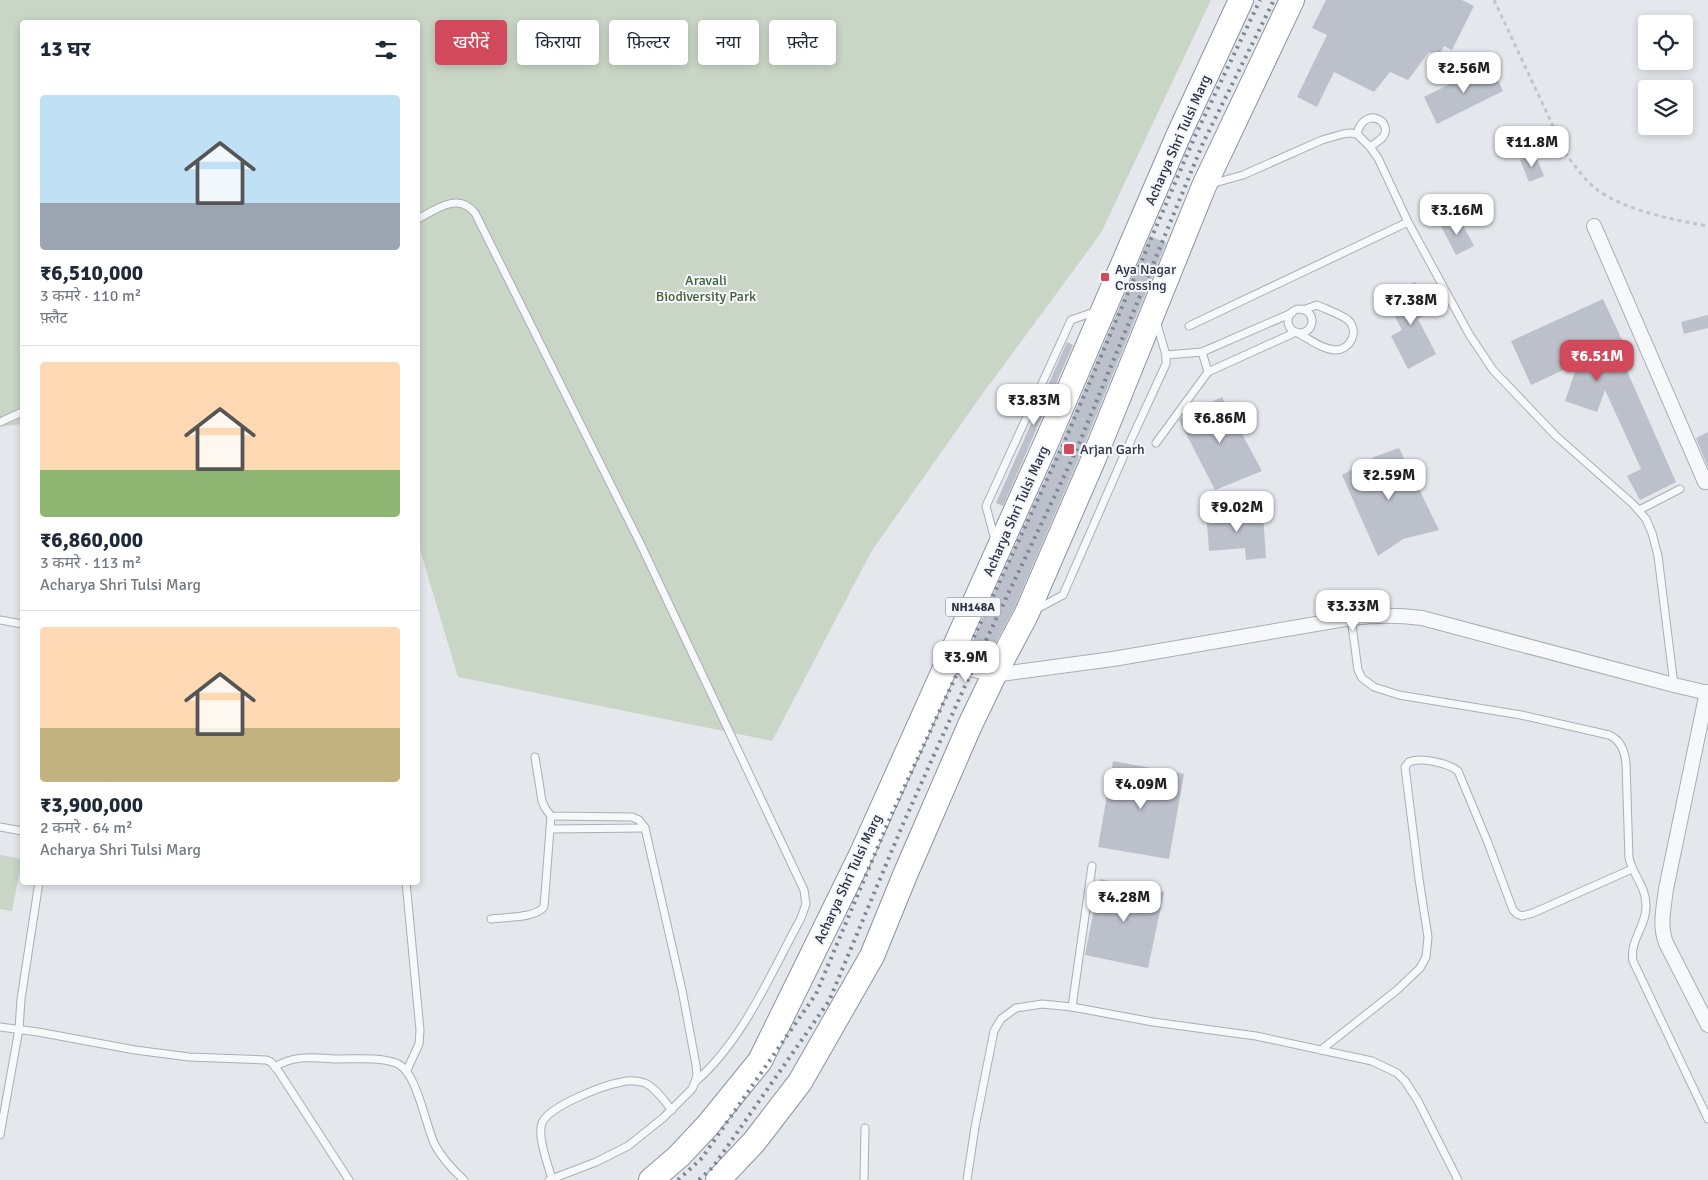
<!DOCTYPE html>
<html lang="hi">
<meta charset="utf-8">
<style>
:root{--surface:#fff;--page:#f2f2f3;--text:#1f2937;--muted:#747a83;--line:#e0e1e3;--accent:#d1495b}
body{margin:0;font-family:Signika,"Noto Sans Devanagari",sans-serif;background:var(--page);color:var(--text);height:100vh;display:flex;flex-direction:column;font-size:19px;white-space:nowrap}
*{box-sizing:border-box;margin:0}
p{font-size:16px;color:var(--muted)}
.icon{flex:none;width:28px;height:28px;fill:none;stroke:currentColor;stroke-width:2;stroke-linecap:round;stroke-linejoin:round}
.map{position:relative;flex:1;overflow:hidden}
.sheet{position:absolute;left:20px;top:20px;width:400px;height:865px;display:flex;flex-direction:column;background:var(--surface);border-radius:5px;box-shadow:0 2px 8px #0003}
.sheet>*{flex:none}
.guide{position:absolute;left:435px;top:20px;width:475px;height:45px;display:flex;gap:10px}
.fabs{position:absolute;left:1638px;top:15px;display:grid;gap:10px}
.fabs a{display:grid;place-items:center;width:55px;height:55px;border-radius:5px;background:var(--surface);box-shadow:0 2px 8px #0003;font-size:25px}
.price{position:absolute;translate:-50% -42px;padding:0 11px;border-radius:10px;background:#fff;color:#222;font-size:16px;line-height:32px;filter:drop-shadow(0 1px 2px #0008)}
.price::after{content:'';position:absolute;left:50%;top:30px;width:15px;height:11px;margin-left:-8px;background:inherit;clip-path:polygon(0 0,100% 0,50% 100%)}
.price.active{background:var(--accent);color:#fff}
ul{padding:0;list-style:none}
li{display:grid;align-content:center;gap:10px;height:265px;padding:0 20px}
li+li{border-top:1px solid var(--line)}
li span{display:grid;place-items:center;height:155px;border-radius:5px;color:#555}
li>.icon{margin-inline-start:auto}
span .icon{width:90px;height:90px;fill:#fffc;stroke-width:1}
li b{font-size:21px}
h2{display:flex;justify-content:space-between;align-items:center;height:60px;padding:0 20px;font-size:21px}
.chip{padding:0 18px;border-radius:5px;background:var(--surface);box-shadow:0 2px 8px #0003;font-size:18px;line-height:45px}
.chip.active{background:var(--accent);color:#fff}
.map>svg:first-child{display:block}
.green{fill:#c9d6c5}
.building{fill:#bbc0ca}
.lines{fill:none;stroke-linecap:round;stroke-linejoin:round}
.lane-casing{stroke:#a9aeb7;stroke-width:9}
.street-casing{stroke:#a9aeb7;stroke-width:16}
.highway-casing{stroke:#8b94a3;stroke-width:26}
.path{stroke:#c2c5cb;stroke-width:3;stroke-dasharray:4 4;stroke-linecap:butt}
.lane{stroke:#f7f8fa;stroke-width:7}
.street{stroke:#f7f8fa;stroke-width:14}
.highway{stroke:#fff;stroke-width:24}
.rail{stroke:#7d8696;stroke-width:4;stroke-dasharray:2.5 5;stroke-linecap:butt}
.poi-dot{fill:#d1495b;stroke:#f4f6f9;stroke-width:2}
.labels{text-anchor:middle;dominant-baseline:central;stroke-width:4;stroke-linejoin:round;paint-order:stroke}
.shield{fill:#f4f6f9;stroke:#676e7b;stroke-width:1}
.shield-label{font-size:12px;font-weight:bold;fill:#2b3445}
.street-label{font-size:14px;fill:#2b3445;stroke:#f4f6f9}
.poi-label{font-size:14px;fill:#2b3445;stroke:#f4f6f9;text-anchor:start}
.park-label{font-size:14px;fill:#3f6138;stroke:#f4f6f9}
</style>
<div class="map">
<svg width="1708" height="1180" viewBox="0 0 1708 1180">
<rect width="100%" height="100%" fill="#e4e7ec"/>
<g class="green">
<polygon points="0,0 1211,0 1101,233 978,400 871,552 772,741 458,677 418,543 418,22 22,22 22,424 0,427"/>
<polygon points="0,855 22,859 12,911 0,909"/>
</g>
<g class="building">
<polygon points="1326,0 1462,0 1474,6 1452,50 1444,46 1440,54 1429,52 1408,80 1390,72 1374,92 1334,72 1317,107 1297,97 1327,35 1312,28"/>
<polygon points="1490,64 1503,91 1437,124 1424,97"/>
<polygon points="1535,154 1544,176 1529,182 1520,160"/>
<polygon points="1458,216 1474,246 1456,255 1441,226"/>
<polygon points="1150,236 1166,243 1081,453 1014,609 992,650 972,642 1060,446"/>
<polygon points="1415,282 1431,312 1418,319 1436,354 1408,369 1391,336 1402,330 1389,304 1395,301 1391,294"/>
<polygon points="1603,299 1623,342 1616,346 1676,482 1640,500 1627,476 1641,469 1605,390 1597,412 1565,401 1578,363 1531,385 1511,341"/>
<polygon points="1708,315 1708,328 1684,334 1681,322"/>
<polygon points="1067,342 1073,345 1003,506 996,503"/>
<polygon points="1222,397 1262,471 1215,490 1179,420 1183,416"/>
<polygon points="1708,432 1708,467 1696,438"/>
<polygon points="1399,448 1439,530 1403,539 1378,556 1342,475 1374,457"/>
<polygon points="1230,509 1234,517 1263,514 1266,558 1246,560 1245,548 1209,551 1206,511"/>
<polygon points="1113,761 1184,774 1169,859 1098,847"/>
<polygon points="1100,879 1164,892 1148,968 1085,955"/>
</g>
<g class="lines">
<g class="lane-casing">
<g id="lane">
<path d="M 1357,134 C 1364,105 1394,121 1383,137 C 1379,141 1374,144 1370,147"/>
<polyline points="1211,184 1243,175 1322,140 1343,134 1350,133 1357,134 1370,147 1378,158 1408,222 1469,334 1493,370 1556,436 1633,504 1646,519 1652,533 1658,556 1674,685"/>
<path d="M 418,219 C 436,209 459,192 475,213 L 641,545 L 804,890 L 806,904 L 801,918 C 771,973 743,1041 695,1082"/>
<circle cx="1300" cy="321" r="12"/>
<polyline points="1189,326 1408,222"/>
<polyline points="1166,355 1202,352 1292,313"/>
<path d="M 1208,372 L 1296,332 C 1308,338 1321,349 1335,350 C 1350,350 1360,332 1348,320 C 1341,314 1325,309 1317,305 L 1303,310"/>
<polyline points="0,422 22,412"/>
<polyline points="1156,443 1208,372 1202,352"/>
<polyline points="1639,510 1680,489"/>
<polyline points="995,540 986,506 1071,320 1097,311"/>
<polyline points="1035,610 1063,595 1125,453 1166,364 1166,355 1156,321"/>
<path d="M 1351,618 L 1358,670 L 1362,678 L 1374,687 L 1399,695 L 1521,715 L 1609,735 C 1621,740 1625,752 1626,764 L 1629,858 C 1633,875 1646,887 1646,905 C 1647,925 1629,941 1633,961 L 1708,1119"/>
<polyline points="0,620 22,624"/>
<polyline points="535,757 542,801 545,808 551,816 632,817 639,820 645,828 682,990 696,1065 697,1074 695,1082 692,1089 663,1118 628,1146 596,1162 549,1180"/>
<polyline points="0,827 22,831"/>
<polyline points="550,829 645,828"/>
<polyline points="406,882 420,1030 419,1044 407,1070"/>
<path d="M 491,919 C 506,917 535,918 544,907 L 551,816"/>
<polyline points="1072,1007 1092,866"/>
<polyline points="0,1027 38,1032 135,1050 189,1057 266,1060 271,1062 279,1072 349,1180"/>
<path d="M 1321,1050 L 1397,990 L 1420,968 L 1426,957 L 1428,937 L 1419,879 L 1405,767 L 1409,762 C 1421,757 1448,763 1458,771 L 1488,843 L 1513,910 L 1517,914 L 1522,916 L 1533,913 L 1632,869"/>
<path d="M 275,1067 C 295,1054 316,1058 339,1059 C 357,1059 379,1057 396,1063 C 417,1070 425,1125 435,1145 C 442,1158 453,1170 464,1180"/>
<polyline points="0,1135 19,1029 21,999 39,882"/>
<path d="M 552,1179 C 548,1165 537,1136 542,1123 C 549,1106 604,1085 622,1082 C 629,1080 638,1081 645,1083 C 656,1088 664,1101 672,1110"/>
<polyline points="864,1180 865,1128"/>
<polyline points="967,1180 975,1127 994,1031 1001,1019 1016,1008 1042,1004 1072,1007 1153,1022 1256,1036 1372,1061 1397,1073 1405,1081 1418,1101 1458,1180"/>
</g>
</g>
<g class="street-casing">
<g id="street">
<polyline points="1594,226 1705,482"/>
<path d="M 946,663 L 994,675 L 1113,659 L 1351,618 C 1375,615 1398,615 1422,618 L 1674,685 L 1708,693"/>
<path d="M 1707,692 L 1666,889 C 1664,907 1659,925 1666,943 L 1708,1025"/>
</g>
</g>
<g class="highway-casing">
<g id="highway">
<polyline points="651,1180 679,1156 708,1125 760,1061 862,853 1047,441 1179,134 1241,0"/>
<polyline points="718,1180 754,1142 800,1082 872,956 905,875 970,725 994,675 1026,615 1094,458 1204,186 1292,0"/>
</g>
</g>
<path class="path" d="M 1494,0 L 1567,156 C 1576,167 1584,179 1595,188 C 1622,210 1674,220 1708,226"/>
<use href="#lane" class="lane"/>
<use href="#street" class="street"/>
<use href="#highway" class="highway"/>
<g class="rail">
<polyline points="678,1180 702,1158 816,994 890,818 1063,445 1195,136 1260,0"/>
<polyline points="699,1180 713,1167 829,1001 903,824 978,657 1076,451 1203,143 1274,0"/>
</g>
</g>
<g class="poi-dot">
<rect x="1100" y="272" width="10" height="10" rx="2.5"/>
<rect x="1063" y="443" width="12" height="12" rx="2.5"/>
</g>
<g class="labels">
<rect class="shield" x="945.5" y="597.5" width="55" height="19" rx="4"/>
<g class="shield-label">
<text x="973" y="607">NH148A</text>
</g>
<g class="street-label">
<text transform="translate(1178 140) rotate(-66)">Acharya Shri Tulsi Marg</text>
<text transform="translate(1016 511) rotate(-66)">Acharya Shri Tulsi Marg</text>
<text transform="translate(848 879) rotate(-65)">Acharya Shri Tulsi Marg</text>
</g>
<g class="poi-label">
<text x="1115" y="269">Aya Nagar<tspan x="1115" dy="16">Crossing</tspan></text>
<text x="1080" y="449">Arjan Garh</text>
</g>
<g class="park-label">
<text x="706" y="280">Aravali<tspan x="706" dy="16">Biodiversity Park</tspan></text>
</g>
</g>
</svg>
<div class="fabs">
<a><svg class="icon" aria-label="locate" viewBox="0 0 24 24"><circle cx="12" cy="12" r="6"/><path d="M12 2v4M12 18v4M2 12h4M18 12h4"/></svg></a>
<a><svg class="icon" aria-label="layers" viewBox="0 0 24 24"><path d="M12 4l9 5-9 5-9-5zM3 14l9 5 9-5"/></svg></a>
</div>
<b class="price" style="left:1464px;top:94px">₹2.56M</b>
<b class="price" style="left:1532px;top:168px">₹11.8M</b>
<b class="price" style="left:1457px;top:236px">₹3.16M</b>
<b class="price" style="left:1411px;top:326px">₹7.38M</b>
<b class="price active" style="left:1597px;top:382px">₹6.51M</b>
<b class="price" style="left:1034px;top:426px">₹3.83M</b>
<b class="price" style="left:1220px;top:444px">₹6.86M</b>
<b class="price" style="left:1389px;top:501px">₹2.59M</b>
<b class="price" style="left:1237px;top:533px">₹9.02M</b>
<b class="price" style="left:1353px;top:632px">₹3.33M</b>
<b class="price" style="left:966px;top:683px">₹3.9M</b>
<b class="price" style="left:1141px;top:810px">₹4.09M</b>
<b class="price" style="left:1124px;top:923px">₹4.28M</b>
<div class="guide">
<a class="chip active">खरीदें</a>
<a class="chip">किराया</a>
<a class="chip">फ़िल्टर</a>
<a class="chip">नया</a>
<a class="chip">फ़्लैट</a>
</div>
<section class="sheet">
<h2>13 घर<svg class="icon" aria-label="filters" viewBox="0 0 24 24"><path d="M4 7h16M4 17h16"/><circle cx="9" cy="7" r="2"/><circle cx="15" cy="17" r="2"/></svg></h2>
<ul>
<li><span style="background:linear-gradient(#bfe0f5 70%,#9aa5b1 0)"><svg class="icon" aria-label="home" viewBox="0 0 24 24"><path d="M3 11l9-7 9 7M6 9v11h12V9"/></svg></span><div><b>₹6,510,000</b><p>3 कमरे · 110 m²</p><p>फ़्लैट</p></div></li>
<li><span style="background:linear-gradient(#ffd9b3 70%,#8fb573 0)"><svg class="icon" aria-label="home" viewBox="0 0 24 24"><path d="M3 11l9-7 9 7M6 9v11h12V9"/></svg></span><div><b>₹6,860,000</b><p>3 कमरे · 113 m²</p><p>Acharya Shri Tulsi Marg</p></div></li>
<li><span style="background:linear-gradient(#ffd9b3 65%,#c2b280 0)"><svg class="icon" aria-label="home" viewBox="0 0 24 24"><path d="M3 11l9-7 9 7M6 9v11h12V9"/></svg></span><div><b>₹3,900,000</b><p>2 कमरे · 64 m²</p><p>Acharya Shri Tulsi Marg</p></div></li>
</ul>
</section>
</div>
